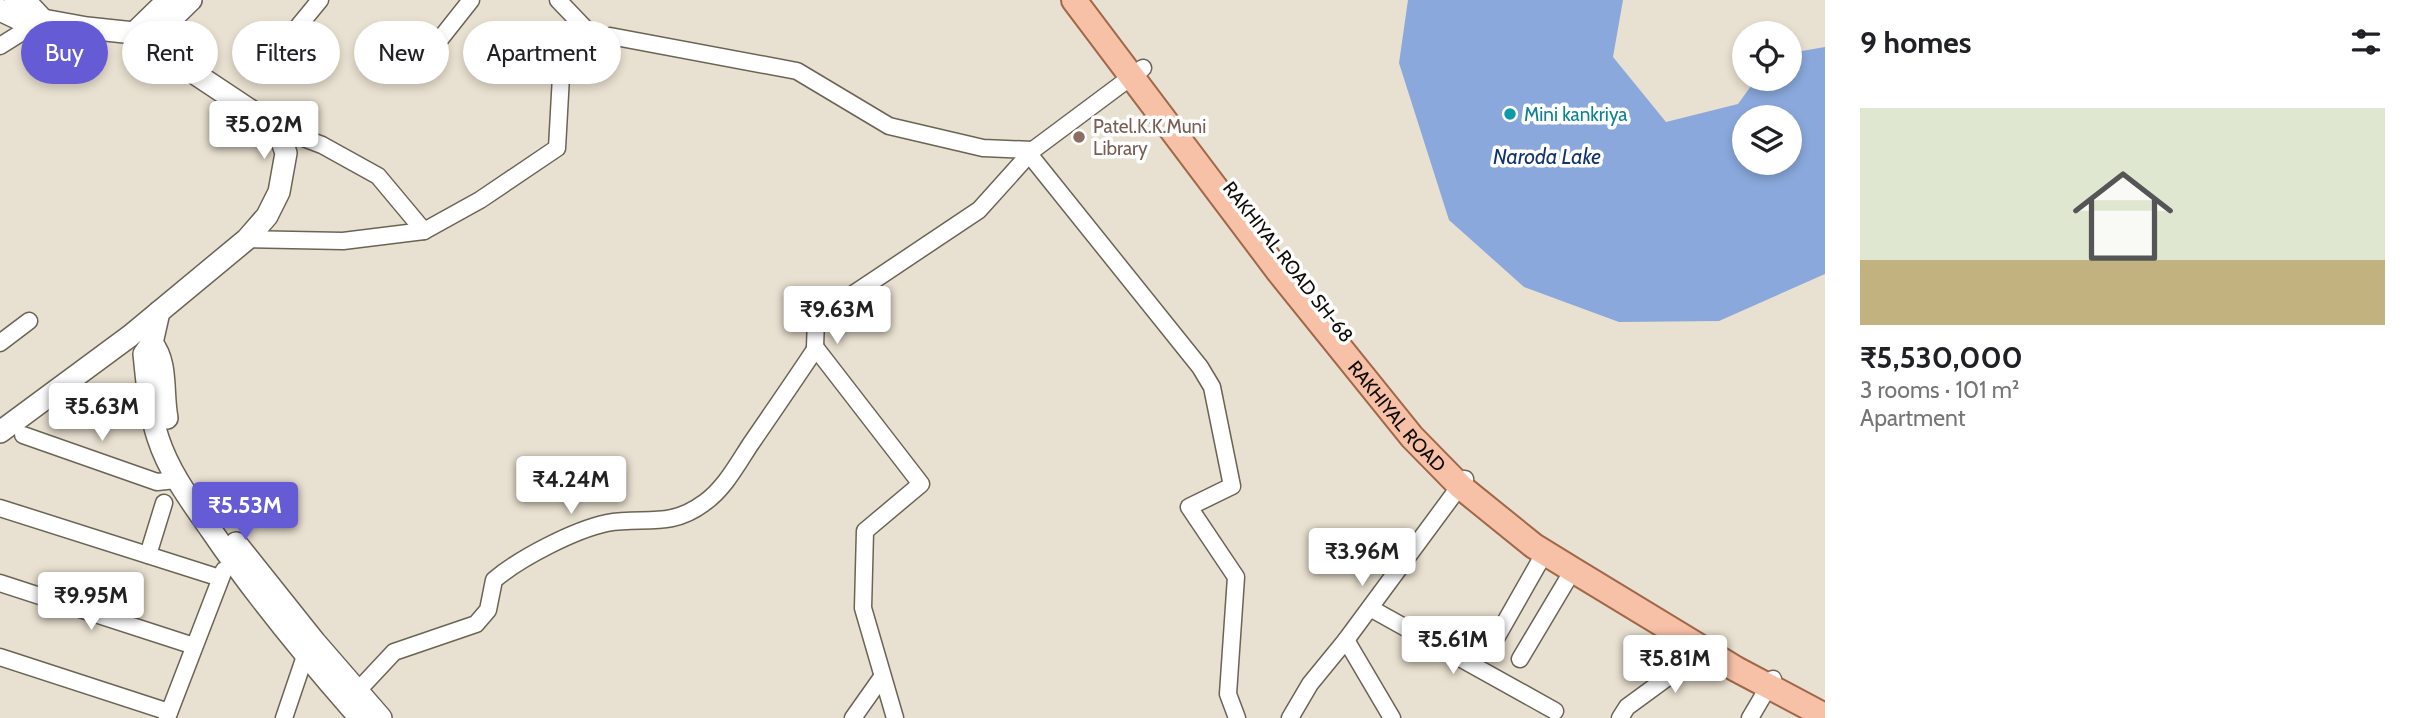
<!DOCTYPE html>
<meta charset="utf-8">
<style>
:root{--surface:#fff;--page:#f6f6f6;--text:#202124;--muted:#757577;--accent:#655bd4}
body{margin:0;font-family:Cabin,sans-serif;background:var(--page);color:var(--text);height:100vh;display:flex;flex-direction:column;font-size:26px;white-space:nowrap}
*{box-sizing:border-box;margin:0}
p{font-size:23px;color:var(--muted)}
.icon{flex:none;width:38px;height:38px;fill:none;stroke:currentColor;stroke-width:2;stroke-linecap:round;stroke-linejoin:round}
.map{position:relative;flex:1;overflow:hidden}
.details{display:flex;flex-direction:column;background:var(--surface);width:595px}
.details>*{flex:none}
.banner{position:absolute;left:21px;top:21px;width:665px;height:63px;display:flex;gap:14px}
.tools{position:absolute;left:1732px;top:21px;display:grid;gap:14px}
.tools a{display:grid;place-items:center;width:70px;height:70px;border-radius:50%;background:var(--surface);box-shadow:0 4px 10px #0003;font-size:35px}
.price{position:absolute;translate:-50% -60px;padding:0 16px;border-radius:7px;background:#fff;color:#222;font-size:23px;line-height:46px;filter:drop-shadow(0 2px 4px #0008)}
.price::after{content:'';position:absolute;left:50%;top:42px;width:21px;height:16px;margin-left:-10px;background:inherit;clip-path:polygon(0 0,100% 0,50% 100%)}
.price.active{background:var(--accent);color:#fff}
ul{padding:0;list-style:none}
li{display:grid;align-content:center;gap:14px;height:371px;padding:0 35px}
li span{display:grid;place-items:center;height:217px;border-radius:0px;color:#555}
li>.icon{margin-inline-start:auto}
span .icon{width:126px;height:126px;fill:#fffc;stroke-width:1}
li b{font-size:30px}
h2{display:flex;justify-content:space-between;align-items:center;height:84px;padding:0 35px;font-size:30px}
.pill{padding:0 24px;border-radius:32px;background:var(--surface);box-shadow:0 4px 10px #0003;font-size:24px;line-height:63px}
.pill.active{background:var(--accent);color:#fff}
main{display:flex;flex:1;min-height:0}
.map>svg:first-child{display:block}
.water{fill:#8aa8db;fill-rule:evenodd}
.lines{fill:none;stroke-linecap:round;stroke-linejoin:round}
.street-casing{stroke:#6b6456;stroke-width:19}
.secondary-casing{stroke:#6b6456;stroke-width:24}
.primary-casing{stroke:#a16749;stroke-width:28}
.street{stroke:#fff;stroke-width:16}
.secondary{stroke:#fff;stroke-width:21}
.primary{stroke:#f7c1a7;stroke-width:24}
.culture-dot{fill:#0f9aa8;stroke:#fff;stroke-width:2.5}
.education-dot{fill:#8d6e63;stroke:#fff;stroke-width:2.5}
.labels{text-anchor:middle;dominant-baseline:central;stroke-width:7;stroke-linejoin:round;paint-order:stroke}
.culture-label{font-size:19px;fill:#0d838f;stroke:#fff;text-anchor:start}
.education-label{font-size:19px;fill:#785e54;stroke:#fff;text-anchor:start}
.street-label{font-size:19px;fill:#0d0b06;stroke:#fff}
.water-label{font-size:21px;font-style:italic;fill:#103470;stroke:#fff}
</style>
<main>
<div class="map">
<svg width="1825" height="718" viewBox="0 0 1825 718">
<rect width="100%" height="100%" fill="#e8e0d0"/>
<path class="water" d="M 1408,0 L 1623,0 L 1613,57 L 1666,122 L 1738,104 L 1756,79 L 1790,79 L 1790,53 L 1825,47 L 1825,274 L 1719,321 L 1619,322 L 1524,287 L 1449,220 L 1399,63 ZM 1745,117 L 1790,117 L 1790,163 L 1745,163 Z"/>
<g class="lines">
<g class="street-casing">
<g id="street">
<polyline points="558,0 600,44"/>
<polyline points="292,34 320,0"/>
<polyline points="0,46 40,21"/>
<polyline points="418,67 471,0"/>
<polyline points="277,128 322,145 378,176 424,231"/>
<polyline points="1029,154 1200,367 1212,387 1232,486 1189,507 1236,577 1228,694 1237,718"/>
<polyline points="247,239 343,241 424,231 480,200 557,148 561,76 610,36 797,71 889,126 983,148 1033,150"/>
<polyline points="0,343 29,321"/>
<polyline points="23,435 157,482 176,480"/>
<polyline points="0,508 220,578"/>
<polyline points="148,555 164,503"/>
<polyline points="0,583 194,646"/>
<polyline points="1370,608 1555,711"/>
<polyline points="1346,640 1392,718"/>
<polyline points="1495,640 1545,552"/>
<polyline points="0,657 169,712"/>
<polyline points="1520,659 1573,570"/>
<path d="M 350,699 L 394,652 L 476,624 L 488,610 L 494,580 C 520,558 574,530 607,523 C 643,516 669,529 704,503 C 724,489 737,465 750,445 C 772,413 794,381 816,348"/>
<polyline points="167,718 224,570"/>
<polyline points="284,718 305,656"/>
<polyline points="853,718 882,677"/>
<polyline points="895,718 863,608 865,531 921,484 815,347 816,319 979,210 1033,150 1143,68"/>
<polyline points="1290,718 1310,684 1346,640 1465,479"/>
<polyline points="1620,718 1627,707 1705,650"/>
<polyline points="1750,718 1773,679"/>
</g>
</g>
<g class="secondary-casing">
<g id="secondary">
<polyline points="15,0 29,5 43,20"/>
<polyline points="0,10 23,21 43,20 87,28 134,33 277,128 286,153 279,192 267,216 247,239 130,336 0,432"/>
<polyline points="134,33 168,0"/>
<polyline points="148,42 191,0"/>
<path d="M 159,312 L 152,343 L 144,354 C 147,382 149,411 158,438 C 169,472 190,500 211,530 C 256,596 307,658 360,718"/>
<path d="M 152,343 C 168,363 162,393 167,418"/>
<polyline points="236,543 315,642 381,718"/>
</g>
</g>
<g class="primary-casing">
<g id="primary">
<path id="s1" d="M 1074,0 L 1279,272 L 1412,437 L 1461,487 L 1534,546 L 1573,570 L 1736,669 L 1825,716"/>
</g>
</g>
<use href="#street" class="street"/>
<use href="#secondary" class="secondary"/>
<use href="#primary" class="primary"/>
</g>
<circle class="culture-dot" cx="1510" cy="114" r="7"/>
<circle class="education-dot" cx="1079" cy="137" r="7"/>
<g class="labels">
<g class="culture-label">
<text x="1524" y="114">Mini kankriya</text>
</g>
<g class="education-label">
<text x="1093" y="126">Patel.K.K.Muni<tspan x="1093" dy="22">Library</tspan></text>
</g>
<g class="street-label">
<text transform="translate(1288 262) rotate(52)">RAKHIYAL ROAD SH-68</text>
<text stroke="none"><textPath href="#s1" startOffset="527">RAKHIYAL ROAD</textPath></text>
</g>
<g class="water-label">
<text x="1547" y="156">Naroda Lake</text>
</g>
</g>
</svg>
<div class="tools">
<a><svg class="icon" aria-label="locate" viewBox="0 0 24 24"><circle cx="12" cy="12" r="6"/><path d="M12 2v4M12 18v4M2 12h4M18 12h4"/></svg></a>
<a><svg class="icon" aria-label="layers" viewBox="0 0 24 24"><path d="M12 4l9 5-9 5-9-5zM3 14l9 5 9-5"/></svg></a>
</div>
<b class="price" style="left:264px;top:161px">₹5.02M</b>
<b class="price" style="left:837px;top:346px">₹9.63M</b>
<b class="price" style="left:102px;top:443px">₹5.63M</b>
<b class="price" style="left:571px;top:516px">₹4.24M</b>
<b class="price active" style="left:245px;top:542px">₹5.53M</b>
<b class="price" style="left:1362px;top:588px">₹3.96M</b>
<b class="price" style="left:91px;top:632px">₹9.95M</b>
<b class="price" style="left:1453px;top:676px">₹5.61M</b>
<b class="price" style="left:1675px;top:695px">₹5.81M</b>
<div class="banner">
<a class="pill active">Buy</a>
<a class="pill">Rent</a>
<a class="pill">Filters</a>
<a class="pill">New</a>
<a class="pill">Apartment</a>
</div>
</div>
<section class="details">
<h2>9 homes<svg class="icon" aria-label="filters" viewBox="0 0 24 24"><path d="M4 7h16M4 17h16"/><circle cx="9" cy="7" r="2"/><circle cx="15" cy="17" r="2"/></svg></h2>
<ul>
<li><span style="background:linear-gradient(#dfe7d0 70%,#c2b280 0)"><svg class="icon" aria-label="home" viewBox="0 0 24 24"><path d="M3 11l9-7 9 7M6 9v11h12V9"/></svg></span><div><b>₹5,530,000</b><p>3 rooms · 101 m²</p><p>Apartment</p></div></li>
</ul>
</section>
</main>
